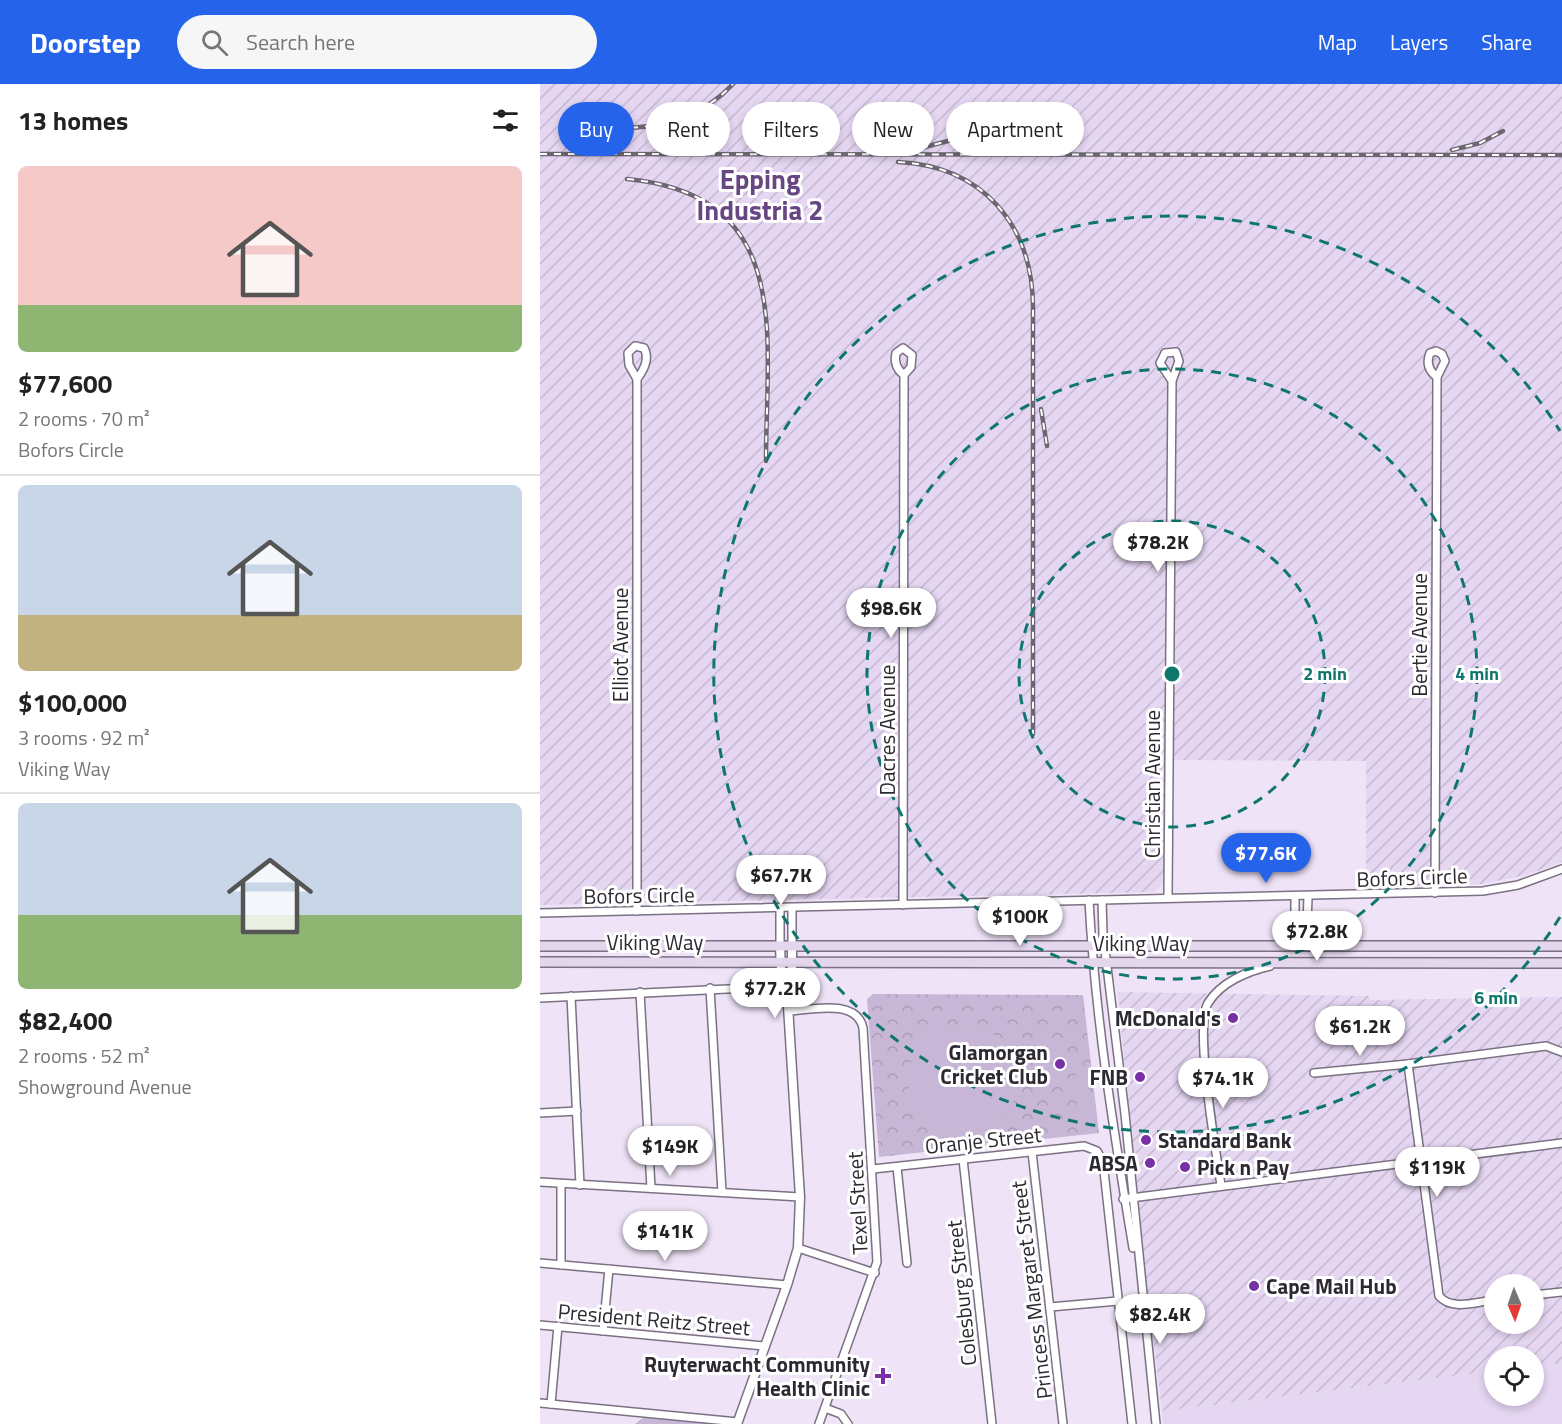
<!DOCTYPE html>
<meta charset="utf-8">
<style>
:root{--surface:#fff;--page:#f6f6f6;--text:#222;--muted:#767676;--line:#e0e0e0;--accent:#2563eb}
body{margin:0;font-family:"Titillium Web",sans-serif;background:var(--page);color:var(--text);height:100vh;display:flex;flex-direction:column;font-size:22px;white-space:nowrap}
*{box-sizing:border-box;margin:0}
p{font-size:20px;color:var(--muted)}
.icon{flex:none;width:33px;height:33px;fill:none;stroke:currentColor;stroke-width:2;stroke-linecap:round;stroke-linejoin:round}
.map{position:relative;flex:1;overflow:hidden}
.drawer{display:flex;flex-direction:column;background:var(--surface);width:540px}
.drawer>*{flex:none}
.banner{position:absolute;left:18px;top:18px;width:570px;height:54px;display:flex;gap:12px}
.needle{width:39px;rotate:178deg}
.fabs{position:absolute;left:944px;top:1190px;display:grid;gap:12px}
.fabs a{display:grid;place-items:center;width:60px;height:60px;border-radius:50%;background:var(--surface);box-shadow:0 3px 9px #0003;font-size:30px}
.price{position:absolute;translate:-50% -51px;padding:0 14px;border-radius:21px;background:#fff;color:#222;font-size:20px;line-height:39px;filter:drop-shadow(0 2px 3px #0008)}
.price::after{content:'';position:absolute;left:50%;top:36px;width:18px;height:14px;margin-left:-9px;background:inherit;clip-path:polygon(0 0,100% 0,50% 100%)}
.price.on{background:var(--accent);color:#fff}
ul{padding:0;list-style:none}
li{display:grid;align-content:center;gap:12px;height:318px;padding:0 18px}
li+li{border-top:2px solid var(--line)}
li span{display:grid;place-items:center;height:186px;border-radius:9px;color:#555}
li>.icon{margin-inline-start:auto}
span .icon{width:108px;height:108px;fill:#fffc;stroke-width:1}
li b{font-size:26px}
h2{display:flex;justify-content:space-between;align-items:center;height:72px;padding:0 18px;font-size:26px}
.chip{padding:0 21px;border-radius:27px;background:var(--surface);box-shadow:0 3px 9px #0003;font-size:21px;line-height:54px}
.chip.on{background:var(--accent);color:#fff}
header{display:flex;align-items:center;gap:36px;box-sizing:border-box;height:84px;padding:0 30px;background:var(--accent);color:#fff}
header strong{font-size:28px}
nav{display:flex;gap:33px;margin-inline-start:auto;font-size:21px}
.search{width:420px;height:54px;background:var(--page);display:flex;align-items:center;gap:15px;box-sizing:border-box;padding:0 21px;border-radius:33px;color:var(--muted);font-size:22px}
main{display:flex;flex:1;min-height:0}
.map>svg:first-child{display:block}
.built{fill:#e5d6f2}
.industrial{fill:url(#industrial-furrows);fill-rule:evenodd}
.park{fill:url(#park-crowns)}
.garden{fill:#c7b6d5}
.lines{fill:none;stroke-linecap:round;stroke-linejoin:round}
.minor-casing{stroke:#7b7183;stroke-width:10}
.tertiary-casing{stroke:#7b7183;stroke-width:11}
.secondary-casing{stroke:#7b7183;stroke-width:12}
.minor{stroke:#fff;stroke-width:7}
.tertiary{stroke:#fff;stroke-width:8}
.secondary{stroke:#e3d6ed;stroke-width:9}
.rail-casing{stroke:#6c6672;stroke-width:4.5}
.rail{stroke:#fff;stroke-width:2;stroke-dasharray:7;stroke-linecap:butt}
.ring{fill:none;stroke:#0f766e;stroke-width:3;stroke-dasharray:10 8}
.poi-dot{fill:#7731a4;stroke:#fff;stroke-width:2}
.labels{text-anchor:middle;dominant-baseline:central;stroke-width:6;stroke-linejoin:round;paint-order:stroke}
.street-label{font-size:21px;fill:#2d2931;stroke:#fff}
.poi-label{font-size:21px;font-weight:bold;fill:#2d2931;stroke:#fff;text-anchor:end}
.district-label{font-size:27px;font-weight:bold;fill:#684681;stroke:#fff}
.centre{fill:#0f766e;stroke:#fff;stroke-width:3}
.ring-label{font-size:18px;text-anchor:middle;font-weight:bold;fill:#0f766e;stroke:#fff;stroke-width:6;stroke-linejoin:round;paint-order:stroke}
</style>
<header>
<strong>Doorstep</strong>
<div class="search"><svg class="icon" aria-label="search" viewBox="0 0 24 24"><circle cx="10" cy="10" r="6"/><path d="M15 15l6 6"/></svg>Search here</div>
<nav><a>Map</a><a>Layers</a><a>Share</a></nav>
</header>
<main>
<section class="drawer">
<h2>13 homes<svg class="icon" aria-label="filters" viewBox="0 0 24 24"><path d="M4 7h16M4 17h16"/><circle cx="9" cy="7" r="2"/><circle cx="15" cy="17" r="2"/></svg></h2>
<ul>
<li><span style="background:linear-gradient(#f6c9c9 75%,#8fb573 0)"><svg class="icon" aria-label="home" viewBox="0 0 24 24"><path d="M3 11l9-7 9 7M6 9v11h12V9"/></svg></span><div><b>$77,600</b><p>2 rooms · 70 m²</p><p>Bofors Circle</p></div></li>
<li><span style="background:linear-gradient(#c9d6e8 70%,#c2b280 0)"><svg class="icon" aria-label="home" viewBox="0 0 24 24"><path d="M3 11l9-7 9 7M6 9v11h12V9"/></svg></span><div><b>$100,000</b><p>3 rooms · 92 m²</p><p>Viking Way</p></div></li>
<li><span style="background:linear-gradient(#c9d6e8 60%,#8fb573 0)"><svg class="icon" aria-label="home" viewBox="0 0 24 24"><path d="M3 11l9-7 9 7M6 9v11h12V9"/></svg></span><div><b>$82,400</b><p>2 rooms · 52 m²</p><p>Showground Avenue</p></div></li>
</ul>
</section>
<div class="map">
<svg width="1022" height="1340" viewBox="0 0 1022 1340">
<defs>
<pattern id="industrial-furrows" width="10" height="10" patternUnits="userSpaceOnUse" patternTransform="scale(1.5)"><rect width="10" height="10" fill="#e5d6f2"/><path d="M-1 1l2-2M0 10L10 0M9 11l2-2" fill="none" stroke="#c5b8d0"/></pattern>
<pattern id="park-crowns" width="20" height="18" patternUnits="userSpaceOnUse" patternTransform="scale(1.5)"><rect width="20" height="18" fill="#c7b6d5"/><path d="M2 6a3 3 0 1 1 6 0M12 15a3 3 0 1 1 6 0" fill="none" stroke="#ab9cb7"/></pattern>
</defs>
<rect width="100%" height="100%" fill="#eee3f7"/>
<polygon class="built" points="1022,1279 1022,1340 623,1340 622,1327 954,1287 954,1311 993,1311 993,1282"/>
<g class="industrial">
<polygon points="0,0 1022,0 1022,778 986,791 942,800 826,803 826,677 624,676 627,794 615,808 0,821"/>
<path d="M 578,908 L 829,912 L 829,916 L 1022,913 L 1022,1279 L 993,1282 L 993,1272 L 954,1272 L 954,1287 L 622,1327 L 597,1123 ZM 954,1200 L 993,1200 L 993,1239 L 954,1239 Z"/>
</g>
<g class="park">
<polygon points="333,910 543,911 559,1049 339,1073 327,915"/>
<polygon points="104,1333 182,1340 95,1340"/>
</g>
<g class="garden">
<circle cx="423" cy="996" r="55"/>
<polygon points="546,985 549,1008 538,1009 535,986"/>
<polygon points="551,1011 554,1037 539,1038 536,1013"/>
</g>
<g class="lines">
<g class="minor-casing">
<g id="minor">
<path d="M 95,262 L 104,264 C 110,275 104,286 97,295 L 89,281 L 88,269 Z"/>
<path d="M 363,264 L 372,271 L 371,283 L 364,291 C 356,285 354,278 356,269 Z"/>
<path d="M 896,267 L 902,270 L 905,277 L 897,293 C 889,287 886,279 890,269 Z"/>
<polyline points="895,809 897,293"/>
<path d="M 768,812 C 768,829 763,852 781,861"/>
<polyline points="628,814 632,297 639,277 636,268 625,269 620,279 632,297"/>
<path d="M 549,816 C 555,933 574,1049 593,1164"/>
<polyline points="562,816 563,850 585,1030 616,1340"/>
<polyline points="363,821 364,291"/>
<polyline points="252,824 252,862"/>
<polyline points="97,827 97,295"/>
<polyline points="0,829 943,807 978,801 1022,785"/>
<polyline points="745,861 755,850 755,812"/>
<polyline points="240,862 240,824"/>
<polyline points="170,904 182,1108"/>
<polyline points="100,908 111,1104"/>
<polyline points="31,912 40,1101"/>
<polyline points="0,914 248,902"/>
<path d="M 248,927 C 270,926 317,914 323,944 L 337,1178 L 279,1340"/>
<path d="M 868,980 L 899,1212 C 912,1227 936,1218 954,1216"/>
<polyline points="774,989 868,980 1006,962 1022,968"/>
<polyline points="0,1029 37,1027"/>
<polyline points="492,1068 523,1340"/>
<polyline points="423,1075 452,1340"/>
<polyline points="357,1083 367,1179"/>
<polyline points="333,1085 544,1062 557,1067 563,1078 592,1340"/>
<polyline points="0,1098 260,1113"/>
<polyline points="21,1100 21,1181"/>
<path d="M 681,1101 C 676,1068 654,943 668,919 C 681,898 708,887 730,882"/>
<polyline points="583,1115 1022,1059"/>
<polyline points="258,1164 335,1189"/>
<polyline points="0,1179 247,1201"/>
<polyline points="993,1211 1022,1208"/>
<polyline points="510,1223 578,1217"/>
<polyline points="0,1241 225,1262"/>
<polyline points="63,1247 69,1185"/>
<polyline points="0,1319 198,1338"/>
<polyline points="11,1320 18,1242"/>
<polyline points="285,1324 301,1330 308,1340"/>
</g>
</g>
<g class="tertiary-casing">
<g id="tertiary">
<polyline points="247,906 252,885 252,862"/>
<polyline points="197,1340 247,1201 258,1164 260,1113 247,906 241,885 240,862"/>
</g>
</g>
<g class="secondary-casing">
<g id="secondary">
<polyline points="0,862 1022,862"/>
<polyline points="0,878 1022,879"/>
</g>
</g>
<use href="#minor" class="minor"/>
<use href="#tertiary" class="tertiary"/>
<use href="#secondary" class="secondary"/>
<g class="rail-casing">
<g id="rail">
<path d="M 91,44 C 130,41 165,30 193,0"/>
<polyline points="381,64 408,57 438,41"/>
<polyline points="912,66 940,59 963,47"/>
<polyline points="0,70 1022,71"/>
<path d="M 358,78 C 442,82 492,140 493,222 L 493,650"/>
<path d="M 87,95 C 255,111 226,252 226,377"/>
<polyline points="501,325 507,362"/>
</g>
</g>
<use href="#rail" class="rail"/>
</g>
<g class="ring">
<circle cx="632" cy="590" r="153"/>
<circle cx="632" cy="590" r="305"/>
<path d="M1020 833A458 458 0 1 1 1020 347"/>
</g>
<g class="poi-dot">
<circle cx="693" cy="934" r="6"/>
<circle cx="520" cy="980" r="6"/>
<circle cx="600" cy="993" r="6"/>
<circle cx="606" cy="1056" r="6"/>
<circle cx="610" cy="1079" r="6"/>
<circle cx="645" cy="1083" r="6"/>
<circle cx="714" cy="1202" r="6"/>
<path d="M340 1283h6v6h6v6h-6v6h-6v-6h-6v-6h6z"/>
</g>
<g class="labels">
<g class="street-label">
<text transform="translate(879 551) rotate(-90)">Bertie Avenue</text>
<text transform="translate(80 561) rotate(-90)">Elliot Avenue</text>
<text transform="translate(347 646) rotate(-90)">Dacres Avenue</text>
<text transform="translate(612 700) rotate(-90)">Christian Avenue</text>
<text transform="translate(872 793) rotate(-2)">Bofors Circle</text>
<text transform="translate(99 811) rotate(-1)">Bofors Circle</text>
<text x="115" y="858">Viking Way</text>
<text x="601" y="859">Viking Way</text>
<text transform="translate(443 1056) rotate(-6)">Oranje Street</text>
<text transform="translate(317 1119) rotate(-93)">Texel Street</text>
<text transform="translate(491 1206) rotate(-97)">Princess Margaret Street</text>
<text transform="translate(421 1209) rotate(-96)">Colesburg Street</text>
<text transform="translate(114 1235) rotate(5)">President Reitz Street</text>
</g>
<g class="poi-label">
<text x="681" y="934">McDonald's</text>
<text x="508" y="968">Glamorgan<tspan x="508" dy="24">Cricket Club</tspan></text>
<text x="588" y="993">FNB</text>
<text x="618" y="1056" text-anchor="start">Standard Bank</text>
<text x="598" y="1079">ABSA</text>
<text x="657" y="1083" text-anchor="start">Pick n Pay</text>
<text x="726" y="1202" text-anchor="start">Cape Mail Hub</text>
<text x="330" y="1280">Ruyterwacht Community<tspan x="330" dy="24">Health Clinic</tspan></text>
</g>
<g class="district-label">
<text x="220" y="94">Epping<tspan x="220" dy="31">Industria 2</tspan></text>
</g>
</g>
<circle cx="632" cy="590" r="9" class="centre"/>
<g class="ring-label">
<text x="785" y="596">2 min</text>
<text x="937" y="596">4 min</text>
<text x="956" y="920">6 min</text>
</g>
</svg>
<div class="fabs">
<a><svg class="needle" viewBox="-14 -14 28 28"><path d="M0-13l5 13h-10z" fill="#e53935"/><path d="M0 13l5-13h-10z" fill="#767676"/></svg></a>
<a><svg class="icon" aria-label="locate" viewBox="0 0 24 24"><circle cx="12" cy="12" r="6"/><path d="M12 2v4M12 18v4M2 12h4M18 12h4"/></svg></a>
</div>
<b class="price" style="left:618px;top:489px">$78.2K</b>
<b class="price" style="left:351px;top:555px">$98.6K</b>
<b class="price on" style="left:726px;top:800px">$77.6K</b>
<b class="price" style="left:241px;top:822px">$67.7K</b>
<b class="price" style="left:480px;top:863px">$100K</b>
<b class="price" style="left:777px;top:878px">$72.8K</b>
<b class="price" style="left:235px;top:935px">$77.2K</b>
<b class="price" style="left:820px;top:973px">$61.2K</b>
<b class="price" style="left:683px;top:1025px">$74.1K</b>
<b class="price" style="left:130px;top:1093px">$149K</b>
<b class="price" style="left:897px;top:1114px">$119K</b>
<b class="price" style="left:125px;top:1178px">$141K</b>
<b class="price" style="left:620px;top:1261px">$82.4K</b>
<div class="banner">
<a class="chip on">Buy</a>
<a class="chip">Rent</a>
<a class="chip">Filters</a>
<a class="chip">New</a>
<a class="chip">Apartment</a>
</div>
</div>
</main>
